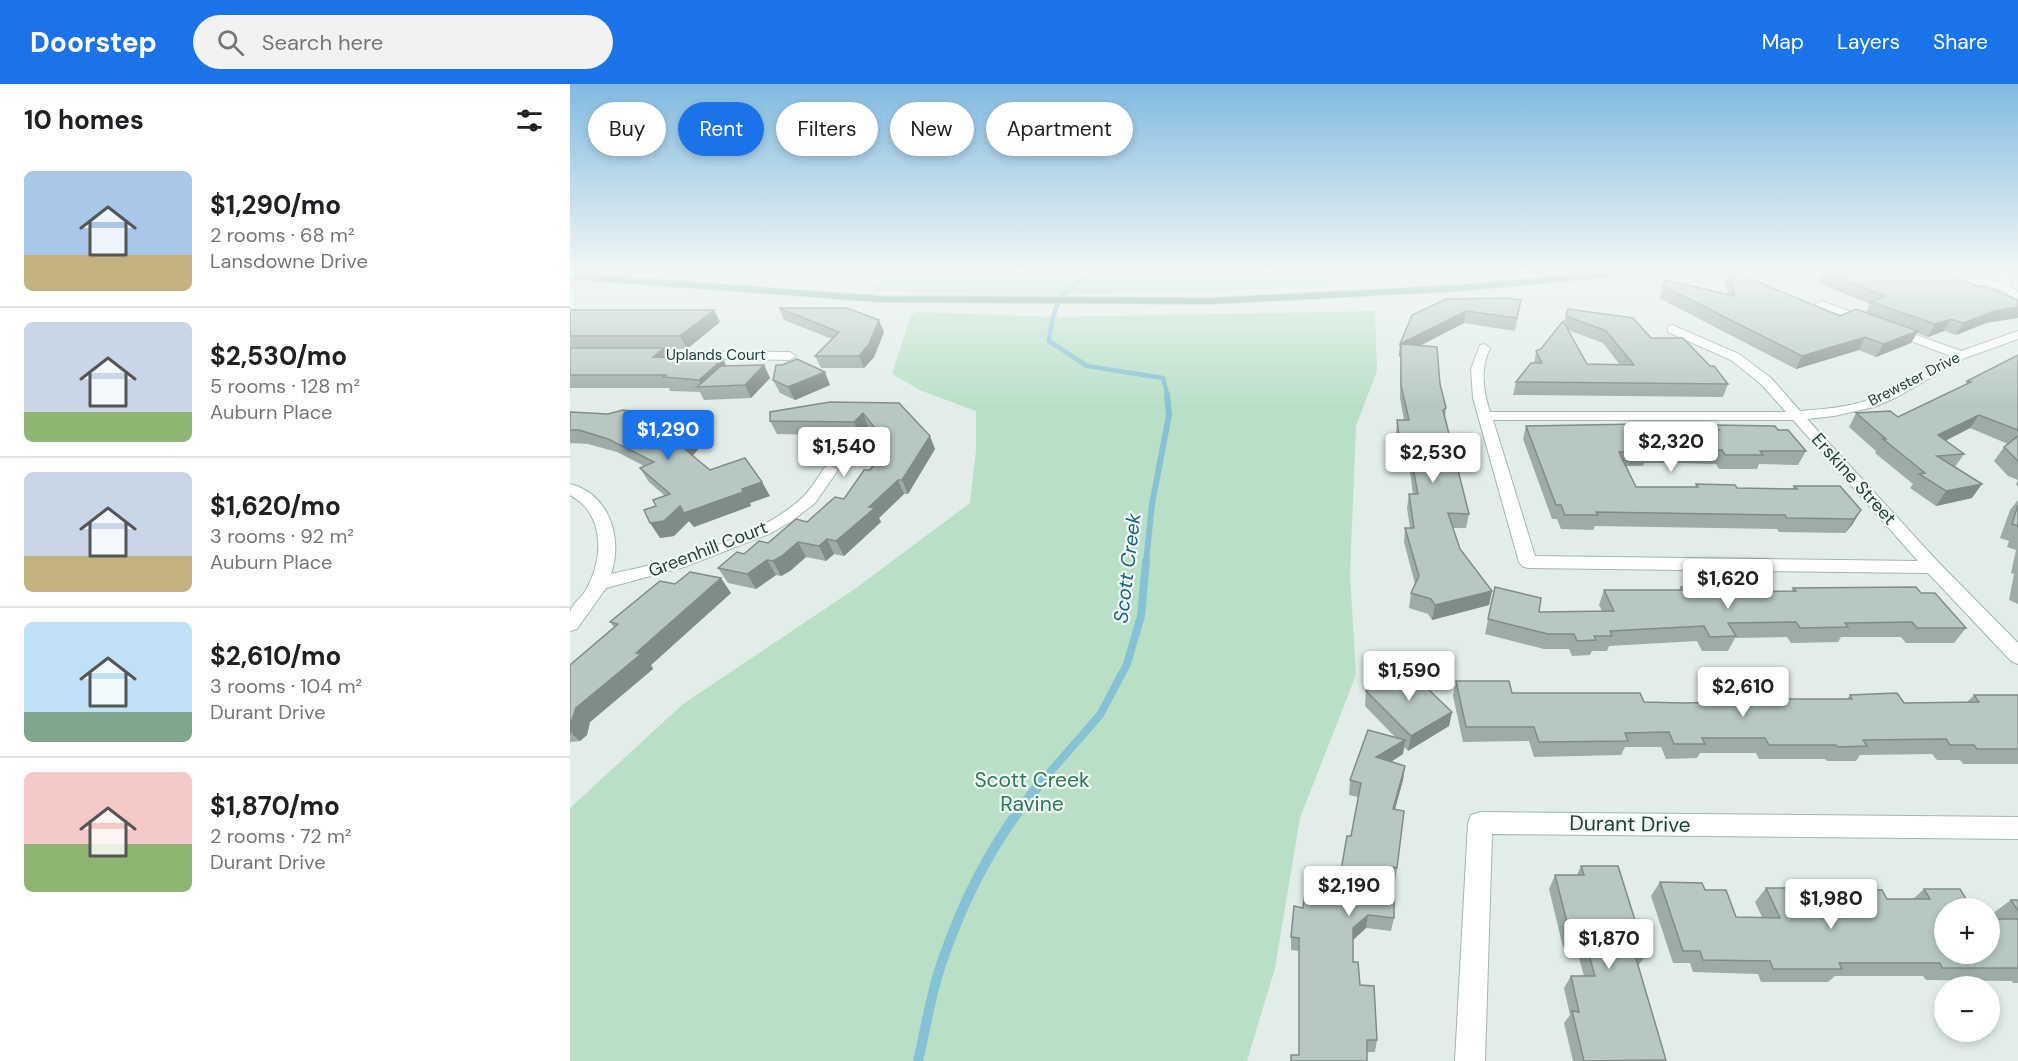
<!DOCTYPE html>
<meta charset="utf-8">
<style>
:root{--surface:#fff;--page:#f2f2f2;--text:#202124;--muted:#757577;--line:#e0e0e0;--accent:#1a73e8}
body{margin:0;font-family:"DM Sans",sans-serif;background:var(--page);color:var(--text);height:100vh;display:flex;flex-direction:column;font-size:22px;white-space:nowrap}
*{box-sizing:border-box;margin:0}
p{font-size:20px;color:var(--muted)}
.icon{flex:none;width:33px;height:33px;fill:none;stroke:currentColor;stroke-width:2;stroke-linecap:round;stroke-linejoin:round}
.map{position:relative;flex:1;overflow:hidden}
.side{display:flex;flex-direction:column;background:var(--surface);width:570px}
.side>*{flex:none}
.top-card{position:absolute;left:18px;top:18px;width:570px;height:54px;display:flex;gap:12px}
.fabs{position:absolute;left:1364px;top:814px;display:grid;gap:12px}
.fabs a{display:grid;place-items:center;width:66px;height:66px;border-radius:50%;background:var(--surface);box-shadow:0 3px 9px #0003;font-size:30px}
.price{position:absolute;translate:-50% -51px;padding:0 14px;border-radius:6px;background:#fff;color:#222;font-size:20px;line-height:39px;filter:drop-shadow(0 2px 3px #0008)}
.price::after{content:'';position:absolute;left:50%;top:36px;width:18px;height:14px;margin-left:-9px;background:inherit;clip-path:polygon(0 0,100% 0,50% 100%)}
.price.selected{background:var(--accent);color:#fff}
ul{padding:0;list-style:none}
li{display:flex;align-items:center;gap:18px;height:150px;padding:0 24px}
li+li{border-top:2px solid var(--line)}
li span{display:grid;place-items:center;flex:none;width:168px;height:120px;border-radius:9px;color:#555}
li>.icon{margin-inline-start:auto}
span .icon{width:72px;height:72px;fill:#fffc;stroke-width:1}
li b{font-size:26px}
h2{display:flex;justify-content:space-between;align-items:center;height:72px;padding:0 24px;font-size:26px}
.pill{padding:0 21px;border-radius:27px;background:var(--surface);box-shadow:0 3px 9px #0003;font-size:21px;line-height:54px}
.pill.selected{background:var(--accent);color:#fff}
header{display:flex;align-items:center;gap:36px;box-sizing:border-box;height:84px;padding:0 30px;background:var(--accent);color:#fff}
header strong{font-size:28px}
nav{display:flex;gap:33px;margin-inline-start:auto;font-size:21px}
.search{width:420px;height:54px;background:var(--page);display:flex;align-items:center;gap:15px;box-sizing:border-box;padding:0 21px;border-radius:33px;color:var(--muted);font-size:22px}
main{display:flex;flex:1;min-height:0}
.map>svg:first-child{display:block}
.green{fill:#b9e0c7}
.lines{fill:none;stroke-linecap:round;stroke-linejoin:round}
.stream-far3{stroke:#86c2d6;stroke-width:4.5}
.stream-far2{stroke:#86c2d6;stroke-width:6}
.stream-far1{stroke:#86c2d6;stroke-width:8}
.stream{stroke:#86c2d6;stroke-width:10}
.minor-casing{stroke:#a4b5b1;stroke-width:2}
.major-casing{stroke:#c1c9c8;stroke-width:2}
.minor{fill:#fff;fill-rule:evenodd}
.major{fill:#63a59b;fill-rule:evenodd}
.wall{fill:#9daca7;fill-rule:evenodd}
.shaded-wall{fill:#808c88}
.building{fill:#b7c8c2;stroke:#808c88;stroke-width:1.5}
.labels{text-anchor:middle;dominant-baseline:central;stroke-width:4.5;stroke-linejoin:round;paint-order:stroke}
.far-street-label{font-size:15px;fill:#203f3a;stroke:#f2f9f6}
.street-label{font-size:18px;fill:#203f3a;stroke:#f2f9f6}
.water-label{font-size:20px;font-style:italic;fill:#16637f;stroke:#f2f9f6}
.near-park-label{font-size:21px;fill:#28794f;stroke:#f2f9f6}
.near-street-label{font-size:21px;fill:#203f3a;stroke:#f2f9f6}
</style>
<header>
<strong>Doorstep</strong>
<div class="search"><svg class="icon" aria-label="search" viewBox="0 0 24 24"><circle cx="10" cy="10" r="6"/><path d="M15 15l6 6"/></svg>Search here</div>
<nav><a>Map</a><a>Layers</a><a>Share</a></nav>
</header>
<main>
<section class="side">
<h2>10 homes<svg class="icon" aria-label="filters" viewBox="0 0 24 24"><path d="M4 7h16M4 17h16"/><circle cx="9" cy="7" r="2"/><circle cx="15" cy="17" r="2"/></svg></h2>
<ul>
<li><span style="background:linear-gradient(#a9c7e8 70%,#c2b280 0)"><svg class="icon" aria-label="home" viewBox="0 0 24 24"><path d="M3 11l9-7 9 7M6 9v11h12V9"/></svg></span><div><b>$1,290/mo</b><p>2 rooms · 68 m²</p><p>Lansdowne Drive</p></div></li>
<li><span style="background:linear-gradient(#c9d6e8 75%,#8fb573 0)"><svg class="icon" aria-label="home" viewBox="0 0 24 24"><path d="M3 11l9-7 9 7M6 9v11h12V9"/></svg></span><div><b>$2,530/mo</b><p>5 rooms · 128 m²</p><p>Auburn Place</p></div></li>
<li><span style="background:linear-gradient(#c9d6e8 70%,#c2b280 0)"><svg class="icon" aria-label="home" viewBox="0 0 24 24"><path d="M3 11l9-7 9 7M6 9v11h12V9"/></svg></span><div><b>$1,620/mo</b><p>3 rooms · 92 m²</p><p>Auburn Place</p></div></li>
<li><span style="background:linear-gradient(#bfe0f5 75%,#7fa58c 0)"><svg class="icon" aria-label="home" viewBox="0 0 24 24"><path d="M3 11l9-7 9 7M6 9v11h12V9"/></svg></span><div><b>$2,610/mo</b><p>3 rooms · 104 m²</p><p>Durant Drive</p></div></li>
<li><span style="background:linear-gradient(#f6c9c9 60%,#8fb573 0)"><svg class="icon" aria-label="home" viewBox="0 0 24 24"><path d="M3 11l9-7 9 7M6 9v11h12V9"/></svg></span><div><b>$1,870/mo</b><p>2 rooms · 72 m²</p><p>Durant Drive</p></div></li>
</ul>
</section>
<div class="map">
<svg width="1448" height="977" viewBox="0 0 1448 977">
<rect width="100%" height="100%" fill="#e2ede9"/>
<g class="green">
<polygon points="321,186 783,186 738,191 756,197 756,203 725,204 483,211 302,207"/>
<polygon points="805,227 807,287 786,342 780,491 786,591 730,734 705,884 677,977 0,977 0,724 113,620 286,504 400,419 406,366 406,327 352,307 322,290 341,231 346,228 483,233"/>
</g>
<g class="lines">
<path class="stream-far3" d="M 525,186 C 491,210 484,214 479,257 L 517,282 L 593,294 L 598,313"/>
<polyline class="stream-far2" points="576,478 582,420 599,331 597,311"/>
<polyline class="stream-far1" points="474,695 530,631 557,580 571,532 576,477"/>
<path class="stream" d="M 348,977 C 356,944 361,907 373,875 C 396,808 429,746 476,693"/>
<g class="minor-casing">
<g id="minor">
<polygon points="0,186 17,186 0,192"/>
<polygon points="1435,186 1447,186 1442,191 1439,201 1448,208 1448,216 1430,205 1388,197 1383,194 1388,191 1429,198"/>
<path d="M 1251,217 L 1391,267 L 1448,247 L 1448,255 L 1395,274 L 1327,313 L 1304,323 L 1264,332 L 1237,335 L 1369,479 L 1448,559 L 1448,580 L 1441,577 L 1358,489 L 958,484 L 952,482 L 949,478 L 903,314 L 901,285 L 910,261 L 914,260 L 920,264 C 910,285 913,306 920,328 L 1216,328 L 1191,300 L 1161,276 L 1098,248 L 1098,242 L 1102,241 L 1169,270 L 1201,294 L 1230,327 C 1252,325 1274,324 1295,317 C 1325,307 1353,287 1381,272 L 1247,222 L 1245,220 ZM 923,336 L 1223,336 L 1348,477 L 965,472 Z"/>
<polygon points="75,267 220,268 226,272 220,276 71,274 69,271 71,268"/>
<path d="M 260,381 L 268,386 L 245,419 L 222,437 L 199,450 L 114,483 L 36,504 L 7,545 L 0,547 C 0,541 0,534 0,528 C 2,520 12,513 16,506 C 34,474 35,430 0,411 L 0,400 C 40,410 53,455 41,490 C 102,477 186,457 233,413 C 242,404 248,393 255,383 Z"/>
<polygon points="910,728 1448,733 1448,755 922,750 915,977 885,977 898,739 901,731"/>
</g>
</g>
<g class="major-casing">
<polygon id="major" points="1053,186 1087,186 1082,189 890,207 640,220 311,218 0,195 0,189 311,212 640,214 890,201"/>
</g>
<use href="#minor" class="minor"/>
<use href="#major" class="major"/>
</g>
<g class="wall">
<polygon points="1159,186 1270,232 1296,228 1300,220 1248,199 1253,188 1416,239 1386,251 1374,247 1358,253 1347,249 1341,259 1306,273 1289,266 1226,285 1089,214 1095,196 1158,210 1155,198"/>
<polygon points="951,216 945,247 894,239 850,262 870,300 876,324 875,334 899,430 896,444 883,444 890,465 922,507 919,521 862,536 858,530 839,524 841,509 845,500 834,458 835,444 840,444 837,424 839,410 843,410 840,388 831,388 826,349 827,336 834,336 830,314 830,272 829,273 830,260 842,231"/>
<polygon points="209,224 314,248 304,273 294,284 251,284 245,272 262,255 214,236"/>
<path d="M 998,225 L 1081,254 L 1140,282 L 1158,300 L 1153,313 L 943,311 L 946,298 L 964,279 L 966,267 L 971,265 L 994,240 ZM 998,246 L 1033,259 L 1050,281 L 1017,280 Z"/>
<polygon points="0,226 150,238 117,265 94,265 99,273 153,275 156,282 194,281 200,294 181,314 134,316 130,308 100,307 99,304 0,304"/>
<polygon points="1448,271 1448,403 1446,400 1448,396 1438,392 1424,377 1434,363 1438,360 1400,344 1375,357 1394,370 1385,383 1402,414 1366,422 1340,404 1343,400 1305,369 1306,367 1279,343 1286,329 1328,333 1395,301 1397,297"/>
<polygon points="203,296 260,301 225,316 210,309"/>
<polygon points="329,319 365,365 338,410 334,410 309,434 311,438 274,472 264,470 256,477 236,473 220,487 211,492 206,491 186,505 158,499 148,484 174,470 198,459 237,438 274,415 300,386 315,364 298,342 290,352 207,350 200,337"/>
<polygon points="0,328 113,345 123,349 131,362 122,372 140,386 200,412 180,419 181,422 124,443 119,437 104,452 90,454 86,422 95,412 79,398 70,384 74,382 47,368 18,360 0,359"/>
<polygon points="1145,341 1208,346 1236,367 1228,381 1189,380 1187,385 1149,385 1146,380 1113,379 1074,379 1073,382 1056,382 1066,403 1125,403 1126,400 1167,404 1222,405 1224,402 1291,426 1282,441 1275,449 1209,448 1207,445 1025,442 1023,446 991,445 987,435 982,435 953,355 956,342 1143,346"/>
<polygon points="1448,416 1448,520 1439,516 1444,490 1441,489 1446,466 1437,463 1439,457 1430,454 1440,426"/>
<polygon points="105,500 161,509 81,581 83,585 20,638 17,651 10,657 0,658 0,581 44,543 40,538"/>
<polygon points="925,503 969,528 1032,527 1029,521 1034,506 1110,506 1111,503 1176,508 1221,508 1223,504 1351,509 1396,544 1384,559 1336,559 1331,553 1271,553 1268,558 1221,559 1217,553 1165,554 1158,567 1132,567 1127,557 1039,562 1037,567 1022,567 1020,571 1002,572 999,565 974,565 915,550"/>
<polygon points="886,597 942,609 1074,618 1113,619 1149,618 1151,615 1277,615 1280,611 1334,619 1397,618 1404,611 1448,611 1448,680 1393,680 1390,676 1367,676 1362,670 1290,671 1286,677 1257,677 1255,675 1189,675 1186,669 1130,669 1127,674 1096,675 1091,663 1055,663 1051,671 964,673 959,657 893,658 883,612"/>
<polygon points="796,607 882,628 879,642 838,667 834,663 833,670 821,678 835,682 833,696 824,726 827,784 825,797 824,797 824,834 821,847 796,844 783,856 783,878 807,956 805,968 729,971 729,867 721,866 721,853 739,808 770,792 781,752 788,713 779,711 780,696 825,653 795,622"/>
<polygon points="1011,782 1076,871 1068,882 1096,976 1096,977 1003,977 994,939 1000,931 994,904 1001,892 1014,892 1006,863 993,863 979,805 985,791 1007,791"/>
<polygon points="1090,798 1135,806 1166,833 1192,833 1185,818 1196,804 1243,818 1265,818 1277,806 1317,815 1343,815 1354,805 1390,805 1374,870 1427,835 1423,829 1441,816 1448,816 1448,899 1443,899 1442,897 1356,896 1353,892 1265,892 1258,898 1191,898 1188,890 1123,888 1120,879 1103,879 1081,812"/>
</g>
<g class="shaded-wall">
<polygon points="1448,223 1448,234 1416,239 1386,251 1393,239 1424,227"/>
<polygon points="144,226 150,238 117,265 110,252"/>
<polygon points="896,227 894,239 831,271 831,260 830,272 829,273 830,260"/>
<polygon points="1381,235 1374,247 1358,253 1365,240"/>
<polygon points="309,236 314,248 304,273 294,284 289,272"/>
<polygon points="1348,247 1341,259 1306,273 1313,260"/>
<polygon points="1295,253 1289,266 1226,285 1232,272"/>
<polygon points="94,264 101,277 83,273"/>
<polygon points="153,275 159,288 133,303 129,296"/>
<polygon points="194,281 200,294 181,314 175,301"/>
<polygon points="255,288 260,301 225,316 218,303"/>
<polygon points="293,329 298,342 290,352 284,338"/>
<polygon points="1409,331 1400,344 1359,365 1368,351"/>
<polygon points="106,334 114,347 94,340"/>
<polygon points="123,349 131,362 119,376 111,362"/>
<polygon points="360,352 365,365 338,410 332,396"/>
<polygon points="328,396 334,410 309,434 311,438 274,472 266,457 299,423"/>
<polygon points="192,398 200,412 180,419 181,422 124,443 119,437 104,452 90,454 80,439 110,422 172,405"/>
<polygon points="1412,400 1402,414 1366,422 1376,407"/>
<polygon points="1291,426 1282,441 1275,449 1284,435"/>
<polygon points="257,455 264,470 256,477 249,462"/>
<polygon points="228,458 236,473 220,487 211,492 203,477"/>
<polygon points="197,476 206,491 186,505 177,490"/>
<polygon points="151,494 161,509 81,581 83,585 20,638 17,651 10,657 0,648 0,638 6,624 66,569"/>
<polygon points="922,507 919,521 862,536 865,521"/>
<polygon points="882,628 879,642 838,667 841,652"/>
<polygon points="835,656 833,670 804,688 806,673"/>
<polygon points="835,682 833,696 821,740 823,725"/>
<polygon points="798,831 796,844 782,857 783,844"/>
</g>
<g class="building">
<polygon points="1159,186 1270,232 1286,225 1348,247 1313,260 1295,253 1232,272 1093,202 1095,196 1165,212"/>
<polygon points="1260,186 1367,186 1408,203 1415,202 1448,216 1448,223 1424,227 1393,239 1381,235 1365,240 1301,218 1315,212 1253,188"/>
<polygon points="937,214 951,216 947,234 896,227 830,260 842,231 876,215"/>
<polygon points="209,224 277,224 309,236 299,260 289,272 245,272 269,248"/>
<polygon points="998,225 1063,234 1081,254 1113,254 1140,282 1144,282 1158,300 946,298 961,279 972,279 966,267 971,265 993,237 1017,280 1064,281 1036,247 996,232"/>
<polygon points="0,226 144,226 110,252 0,252"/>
<polygon points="831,260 867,263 870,300 876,324 873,326 899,430 878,429 890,465 922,507 865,521 861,515 841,509 849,492 835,444 844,444 839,410 848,410 841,374 832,374 827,336 839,336 831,301"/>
<polygon points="0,264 94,264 83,273 153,275 129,296 93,293 96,291 0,291"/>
<polygon points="1448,271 1448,346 1409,331 1368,351 1394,370 1367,372 1412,400 1376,407 1349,390 1355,389 1313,355 1316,355 1286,329 1320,327 1328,333 1401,298 1397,297"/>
<polygon points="227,275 255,288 218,303 203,296 206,281 212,281"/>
<polygon points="194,281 175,301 127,303 151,282"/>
<polygon points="260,318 329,319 360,352 332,396 328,396 299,423 305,424 266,457 257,455 249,462 228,458 212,472 203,477 197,476 177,490 148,484 167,468 174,470 189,457 198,459 226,435 237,438 265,413 274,415 294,386 300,386 318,360 293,329 284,338 200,337 200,328"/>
<polygon points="53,326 106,334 94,340 123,349 111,362 140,386 175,374 192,398 172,405 173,408 114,429 110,422 94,437 80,439 74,426 86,422 83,416 100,410 70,384 84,378 38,355 9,346 0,346 0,328 38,330"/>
<polygon points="1070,340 1104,342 1106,345 1149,346 1145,341 1205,342 1208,346 1218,346 1236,367 1190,367 1193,371 1155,371 1152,366 1118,365 1076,365 1078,368 1049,368 1066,403 1128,403 1126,400 1165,401 1167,404 1227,405 1224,402 1270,402 1291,426 1284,435 1217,434 1215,431 1026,428 1028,431 995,431 991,421 986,421 956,342"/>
<polygon points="1448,352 1448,377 1434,363"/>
<polygon points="1448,421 1448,442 1442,440"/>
<polygon points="120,488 151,494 66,569 71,570 6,624 2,636 0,638 0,581 48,540 40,538 90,497 105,500"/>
<polygon points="925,503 971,514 969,528 1044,527 1034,506 1112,506 1111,503 1136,503 1138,505 1174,505 1176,508 1226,507 1223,504 1346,503 1351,509 1365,509 1396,544 1347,544 1342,538 1275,539 1278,543 1230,544 1226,538 1158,539 1166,552 1140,553 1134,542 1040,547 1042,552 1024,552 1026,556 1007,557 1004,550 978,550 918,535"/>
<polygon points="838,586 882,628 841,652 796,607"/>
<polygon points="886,597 939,597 942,609 1070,609 1074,618 1113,619 1152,618 1151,615 1282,615 1280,611 1327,609 1334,619 1409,618 1404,611 1448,611 1448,665 1407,665 1404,661 1380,661 1376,655 1293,656 1297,662 1268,663 1266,661 1199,661 1195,654 1132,654 1135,660 1104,660 1099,648 1055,649 1058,657 969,658 964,643 896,643"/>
<polygon points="798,646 835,656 806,673 835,682 823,725 834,727 827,784 824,783 824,834 798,831 783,844 783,878 788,878 790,901 804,902 807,956 797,956 797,977 721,977 721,971 729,971 729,854 721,853 724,822 733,824 735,808 739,808 740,790 770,792 777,752 781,752 791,699 780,696"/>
<polygon points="1011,782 1048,782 1076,871 1065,871 1096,976 1014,977 1002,927 1009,928 1001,892 1025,892 1013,850 1000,850 985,791 1014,791"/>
<polygon points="1090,798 1132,799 1135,806 1156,806 1166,833 1210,834 1196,804 1236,804 1243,818 1283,818 1277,806 1312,806 1317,815 1360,815 1354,805 1390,805 1402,825 1374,825 1374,870 1419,870 1419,835 1448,835 1448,884 1372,884 1370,879 1269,879 1272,885 1203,885 1200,877 1133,876 1130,867 1113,867"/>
<polygon points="1441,816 1448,816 1448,827"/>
</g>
<linearGradient id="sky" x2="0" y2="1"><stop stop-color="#81bae1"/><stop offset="0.58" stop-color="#f2f7f5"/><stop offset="1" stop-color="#f2f7f5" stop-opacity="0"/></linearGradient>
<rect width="1448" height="322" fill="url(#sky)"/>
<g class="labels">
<g class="far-street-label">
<text x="146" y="271">Uplands Court</text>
<text transform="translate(1344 295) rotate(-27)">Brewster Drive</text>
</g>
<g class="street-label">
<text transform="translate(1284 395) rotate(48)">Erskine Street</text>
<text transform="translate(138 465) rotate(-21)">Greenhill Court</text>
</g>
<g class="water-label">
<text transform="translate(557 484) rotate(-83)">Scott Creek</text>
</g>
<g class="near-park-label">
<text x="462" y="696">Scott Creek<tspan x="462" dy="24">Ravine</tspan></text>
</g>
<g class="near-street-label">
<text transform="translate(1060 740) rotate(1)">Durant Drive</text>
</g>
</g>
</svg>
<div class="fabs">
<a>+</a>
<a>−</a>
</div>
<b class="price selected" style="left:98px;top:377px">$1,290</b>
<b class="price" style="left:1101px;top:389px">$2,320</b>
<b class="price" style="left:274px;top:394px">$1,540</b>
<b class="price" style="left:863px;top:400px">$2,530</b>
<b class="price" style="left:1158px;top:526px">$1,620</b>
<b class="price" style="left:839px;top:618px">$1,590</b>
<b class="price" style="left:1173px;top:634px">$2,610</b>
<b class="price" style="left:779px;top:833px">$2,190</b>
<b class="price" style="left:1261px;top:846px">$1,980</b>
<b class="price" style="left:1039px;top:886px">$1,870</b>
<div class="top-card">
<a class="pill">Buy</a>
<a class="pill selected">Rent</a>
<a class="pill">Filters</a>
<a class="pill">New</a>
<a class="pill">Apartment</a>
</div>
</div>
</main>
